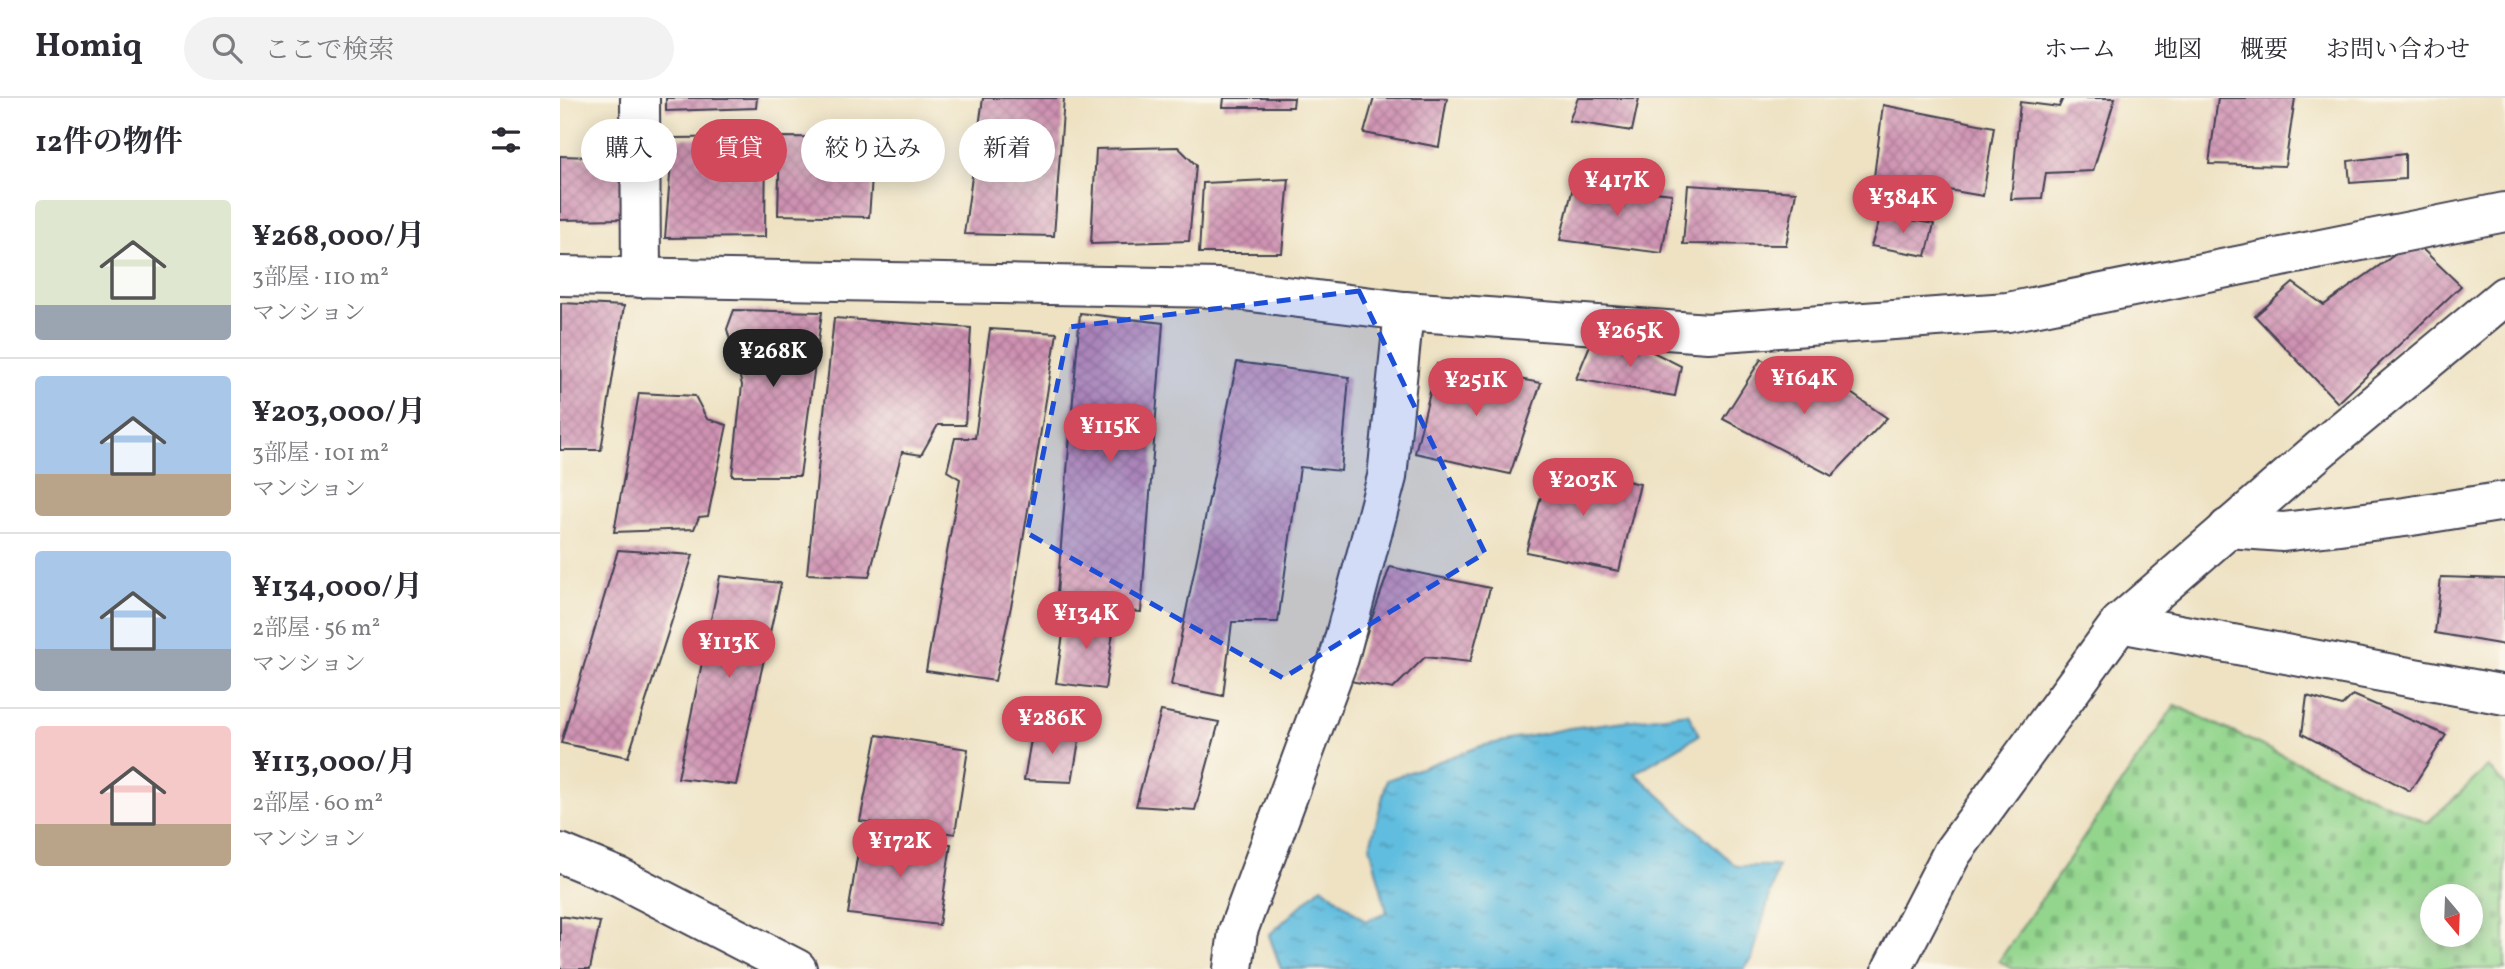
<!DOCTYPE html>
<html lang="ja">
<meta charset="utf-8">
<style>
:root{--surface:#fff;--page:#f2f2f3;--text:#2b2b33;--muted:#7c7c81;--line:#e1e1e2;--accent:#d1495b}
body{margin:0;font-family:Vollkorn,"Noto Serif JP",serif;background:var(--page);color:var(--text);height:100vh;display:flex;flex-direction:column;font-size:26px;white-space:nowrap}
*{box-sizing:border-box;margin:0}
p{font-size:23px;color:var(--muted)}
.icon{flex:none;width:38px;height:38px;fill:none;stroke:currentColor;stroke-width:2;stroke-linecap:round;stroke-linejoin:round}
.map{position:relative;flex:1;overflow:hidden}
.drawer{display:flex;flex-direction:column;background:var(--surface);width:560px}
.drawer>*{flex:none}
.top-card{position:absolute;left:21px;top:21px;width:665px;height:63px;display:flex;gap:14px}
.needle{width:46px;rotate:161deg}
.fabs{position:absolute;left:1860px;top:786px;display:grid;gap:14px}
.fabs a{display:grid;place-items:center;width:63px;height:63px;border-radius:50%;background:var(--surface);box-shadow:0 4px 18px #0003;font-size:35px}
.price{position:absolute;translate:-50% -60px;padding:0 16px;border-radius:24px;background:var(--accent);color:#fff;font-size:23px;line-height:46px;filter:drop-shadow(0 2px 4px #0008)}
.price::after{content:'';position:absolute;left:50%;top:42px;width:21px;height:16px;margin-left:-10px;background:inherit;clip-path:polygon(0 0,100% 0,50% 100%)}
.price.current{background:#222;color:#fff}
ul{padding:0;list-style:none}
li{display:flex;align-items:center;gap:21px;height:175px;padding:0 35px}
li+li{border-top:2px solid var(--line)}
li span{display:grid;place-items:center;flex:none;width:196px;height:140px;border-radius:7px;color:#555}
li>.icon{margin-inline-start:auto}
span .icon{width:84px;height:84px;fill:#fffc;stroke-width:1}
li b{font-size:30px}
h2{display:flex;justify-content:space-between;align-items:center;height:84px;padding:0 35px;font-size:30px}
.pill{padding:0 24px;border-radius:32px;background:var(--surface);box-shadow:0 4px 18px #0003;font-size:24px;line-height:63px}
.pill.current{background:var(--accent);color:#fff}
header{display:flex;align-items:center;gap:42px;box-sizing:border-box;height:98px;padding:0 35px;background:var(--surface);border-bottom:2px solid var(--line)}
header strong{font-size:33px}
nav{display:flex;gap:38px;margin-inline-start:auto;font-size:24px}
.search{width:490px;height:63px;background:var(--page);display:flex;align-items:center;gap:18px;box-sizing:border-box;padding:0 24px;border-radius:38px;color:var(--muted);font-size:26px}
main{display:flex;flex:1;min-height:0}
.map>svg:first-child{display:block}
.cemetery{fill:url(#cemetery-stones);stroke:#5a7c64;stroke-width:2;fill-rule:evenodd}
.water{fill:url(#water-ripples);stroke:#42708d;stroke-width:2}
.building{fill:url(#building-cross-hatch)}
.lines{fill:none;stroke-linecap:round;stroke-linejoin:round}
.minor-casing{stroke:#413f4f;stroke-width:42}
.minor{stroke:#fff;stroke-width:38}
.marked{fill:#1d4ed8;fill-opacity:0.2;stroke:#1d4ed8;stroke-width:5;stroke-dasharray:14 9;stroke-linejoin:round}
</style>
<header>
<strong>Homiq</strong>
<div class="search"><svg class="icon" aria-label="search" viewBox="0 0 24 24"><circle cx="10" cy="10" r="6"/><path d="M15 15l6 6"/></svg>ここで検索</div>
<nav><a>ホーム</a><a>地図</a><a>概要</a><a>お問い合わせ</a></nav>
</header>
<main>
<section class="drawer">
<h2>12件の物件<svg class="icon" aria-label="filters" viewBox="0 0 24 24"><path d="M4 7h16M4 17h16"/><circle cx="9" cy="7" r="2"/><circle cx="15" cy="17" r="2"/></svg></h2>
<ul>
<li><span style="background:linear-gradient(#dfe7d0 75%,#9aa5b1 0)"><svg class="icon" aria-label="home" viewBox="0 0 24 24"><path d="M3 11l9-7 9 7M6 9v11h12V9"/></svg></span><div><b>¥268,000/月</b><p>3部屋 · 110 m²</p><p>マンション</p></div></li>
<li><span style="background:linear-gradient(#a9c7e8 70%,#b9a48a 0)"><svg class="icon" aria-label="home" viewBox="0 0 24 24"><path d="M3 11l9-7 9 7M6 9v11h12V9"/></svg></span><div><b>¥203,000/月</b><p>3部屋 · 101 m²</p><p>マンション</p></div></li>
<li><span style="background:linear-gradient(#a9c7e8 70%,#9aa5b1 0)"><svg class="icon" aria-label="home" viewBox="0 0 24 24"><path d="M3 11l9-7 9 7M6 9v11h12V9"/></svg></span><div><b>¥134,000/月</b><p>2部屋 · 56 m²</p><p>マンション</p></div></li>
<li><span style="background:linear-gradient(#f6c9c9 70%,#b9a48a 0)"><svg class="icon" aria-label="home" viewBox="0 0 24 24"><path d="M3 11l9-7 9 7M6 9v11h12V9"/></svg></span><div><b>¥113,000/月</b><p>2部屋 · 60 m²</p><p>マンション</p></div></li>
</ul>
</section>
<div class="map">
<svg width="1945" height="871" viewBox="0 0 1945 871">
<defs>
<pattern id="cemetery-stones" width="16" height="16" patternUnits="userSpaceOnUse" patternTransform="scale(1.75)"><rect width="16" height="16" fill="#93d58d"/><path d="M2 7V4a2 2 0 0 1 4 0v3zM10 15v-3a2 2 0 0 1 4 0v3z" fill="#7eb77b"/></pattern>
<pattern id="water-ripples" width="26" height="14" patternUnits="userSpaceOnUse" patternTransform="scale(1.75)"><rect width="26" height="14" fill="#61bddf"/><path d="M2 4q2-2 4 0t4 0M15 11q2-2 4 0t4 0" fill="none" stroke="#5099b6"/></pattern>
<pattern id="building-cross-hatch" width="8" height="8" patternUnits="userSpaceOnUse" patternTransform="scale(1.75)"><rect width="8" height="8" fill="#cf92b2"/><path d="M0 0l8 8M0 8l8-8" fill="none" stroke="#a87792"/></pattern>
</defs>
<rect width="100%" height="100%" fill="#fbf7ec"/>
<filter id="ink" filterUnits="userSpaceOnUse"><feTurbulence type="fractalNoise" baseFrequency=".0143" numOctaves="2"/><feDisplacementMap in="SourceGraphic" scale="14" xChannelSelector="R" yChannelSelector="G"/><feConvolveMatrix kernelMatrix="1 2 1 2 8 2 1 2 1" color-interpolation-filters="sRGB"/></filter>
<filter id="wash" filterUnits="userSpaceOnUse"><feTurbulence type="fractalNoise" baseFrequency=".00686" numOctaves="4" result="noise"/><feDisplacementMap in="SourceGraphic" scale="28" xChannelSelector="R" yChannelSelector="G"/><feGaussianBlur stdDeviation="1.57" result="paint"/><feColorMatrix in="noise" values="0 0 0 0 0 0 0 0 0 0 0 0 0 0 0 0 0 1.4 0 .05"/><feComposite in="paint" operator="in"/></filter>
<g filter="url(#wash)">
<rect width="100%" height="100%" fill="#eee2c3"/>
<path class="cemetery" d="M 1615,607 L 1867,725 L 1928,669 L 1945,687 L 1945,871 L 1453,871 L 1439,863 ZM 1872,798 L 1911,798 L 1911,836 L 1872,836 Z"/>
<polygon class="water" points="1128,615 1139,637 1075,675 1176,768 1218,768 1192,861 1184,871 721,871 709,837 762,788 805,823 827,814 810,748 827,682 921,648 1010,630"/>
<g id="blocks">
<g class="building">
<polygon points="106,0 197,0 196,10 106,13"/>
<polygon points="423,0 504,0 494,138 404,136"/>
<polygon points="664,0 734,0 733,9 663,9"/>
<polygon points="814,0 887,0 879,49 804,35"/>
<polygon points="1018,0 1079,0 1072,33 1009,23"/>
<polygon points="1503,0 1555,0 1533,73 1486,75 1482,100 1451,101 1460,4 1499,9"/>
<polygon points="1658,0 1735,0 1725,68 1649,66"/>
<polygon points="1323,7 1434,29 1423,98 1314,79"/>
<polygon points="206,39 205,139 105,140 113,40"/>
<polygon points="220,39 315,40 309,119 218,117"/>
<polygon points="618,49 636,67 629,143 531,146 536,51"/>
<polygon points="1845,56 1845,81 1790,85 1788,63"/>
<polygon points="0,58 64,60 63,121 0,122"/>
<polygon points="729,81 722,155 639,155 643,85"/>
<polygon points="1014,85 1112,96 1102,155 1000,142"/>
<polygon points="1128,87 1236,94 1226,147 1123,146"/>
<polygon points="1321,117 1374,126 1366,158 1311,148"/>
<polygon points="1854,143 1901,188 1778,305 1695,218 1733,185 1764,207"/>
<polygon points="1,205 64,208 41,352 0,352"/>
<polygon points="174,212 262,214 240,378 172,378 182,287 167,231"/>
<polygon points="520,215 603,225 581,514 496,508"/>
<polygon points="274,220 411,230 405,327 378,327 361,357 342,354 309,479 247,476"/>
<polygon points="430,231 497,235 456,485 435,583 366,573 400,381 387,373 395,340 415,340"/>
<polygon points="1030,247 1083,249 1121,268 1115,298 1016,281"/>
<polygon points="1201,261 1233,280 1256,271 1327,320 1272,378 1163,321"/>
<polygon points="677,264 789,279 781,373 740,369 718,524 672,524 663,598 611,587"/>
<polygon points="877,266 981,285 950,376 855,355"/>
<polygon points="79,295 135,298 147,321 167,327 148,418 139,419 134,431 54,434"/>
<polygon points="990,365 1080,386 1059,473 966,454"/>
<polygon points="58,452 133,457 68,659 1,645"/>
<polygon points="830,469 930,490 910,564 865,559 833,591 790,583"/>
<polygon points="160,478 221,485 176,687 118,680"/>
<polygon points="1881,479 1945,481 1945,547 1875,535"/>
<polygon points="506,515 555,520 545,591 496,585"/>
<polygon points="1793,597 1886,637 1850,693 1742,636 1747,598 1782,608"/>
<polygon points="601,613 659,624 635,712 576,708"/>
<polygon points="473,630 520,637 512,684 464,682"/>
<polygon points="317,637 408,651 395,736 300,723"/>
<polygon points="301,735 391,746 379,827 288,816"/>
<polygon points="0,818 40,824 30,871 0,871"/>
</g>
</g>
</g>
<g filter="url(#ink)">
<use href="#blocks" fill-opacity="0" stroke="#413f4f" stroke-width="2"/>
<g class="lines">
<g class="minor-casing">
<g id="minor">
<polyline points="80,0 81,180"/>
<polyline points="0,178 660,190 844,213 1148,235 1448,214 1945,114"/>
<polyline points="1668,430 1723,434 1845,419 1945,403"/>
<polyline points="1560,525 1945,597"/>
<polyline points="0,755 58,779 237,871"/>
<polyline points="673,871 678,833 779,560 827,379 844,213"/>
<polyline points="1332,871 1392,755 1560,525 1764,348 1945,198"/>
</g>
</g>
<use href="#minor" class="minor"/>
</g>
</g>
<path class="marked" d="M 799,193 L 925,455 L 723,580 L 467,435 L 509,229 Z"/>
</svg>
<div class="fabs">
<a><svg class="needle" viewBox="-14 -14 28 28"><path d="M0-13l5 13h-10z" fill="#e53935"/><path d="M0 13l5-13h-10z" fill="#7c7c81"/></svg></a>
</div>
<b class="price" style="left:1057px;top:120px">¥417K</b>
<b class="price" style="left:1343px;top:137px">¥384K</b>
<b class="price" style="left:1070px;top:271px">¥265K</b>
<b class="price current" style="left:213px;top:291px">¥268K</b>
<b class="price" style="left:1244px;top:318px">¥164K</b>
<b class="price" style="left:916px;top:320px">¥251K</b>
<b class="price" style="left:550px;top:366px">¥115K</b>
<b class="price" style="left:1023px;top:420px">¥203K</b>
<b class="price" style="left:526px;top:553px">¥134K</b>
<b class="price" style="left:169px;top:582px">¥113K</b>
<b class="price" style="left:492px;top:658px">¥286K</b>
<b class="price" style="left:340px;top:781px">¥172K</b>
<div class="top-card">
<a class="pill">購入</a>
<a class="pill current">賃貸</a>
<a class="pill">絞り込み</a>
<a class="pill">新着</a>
</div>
</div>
</main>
